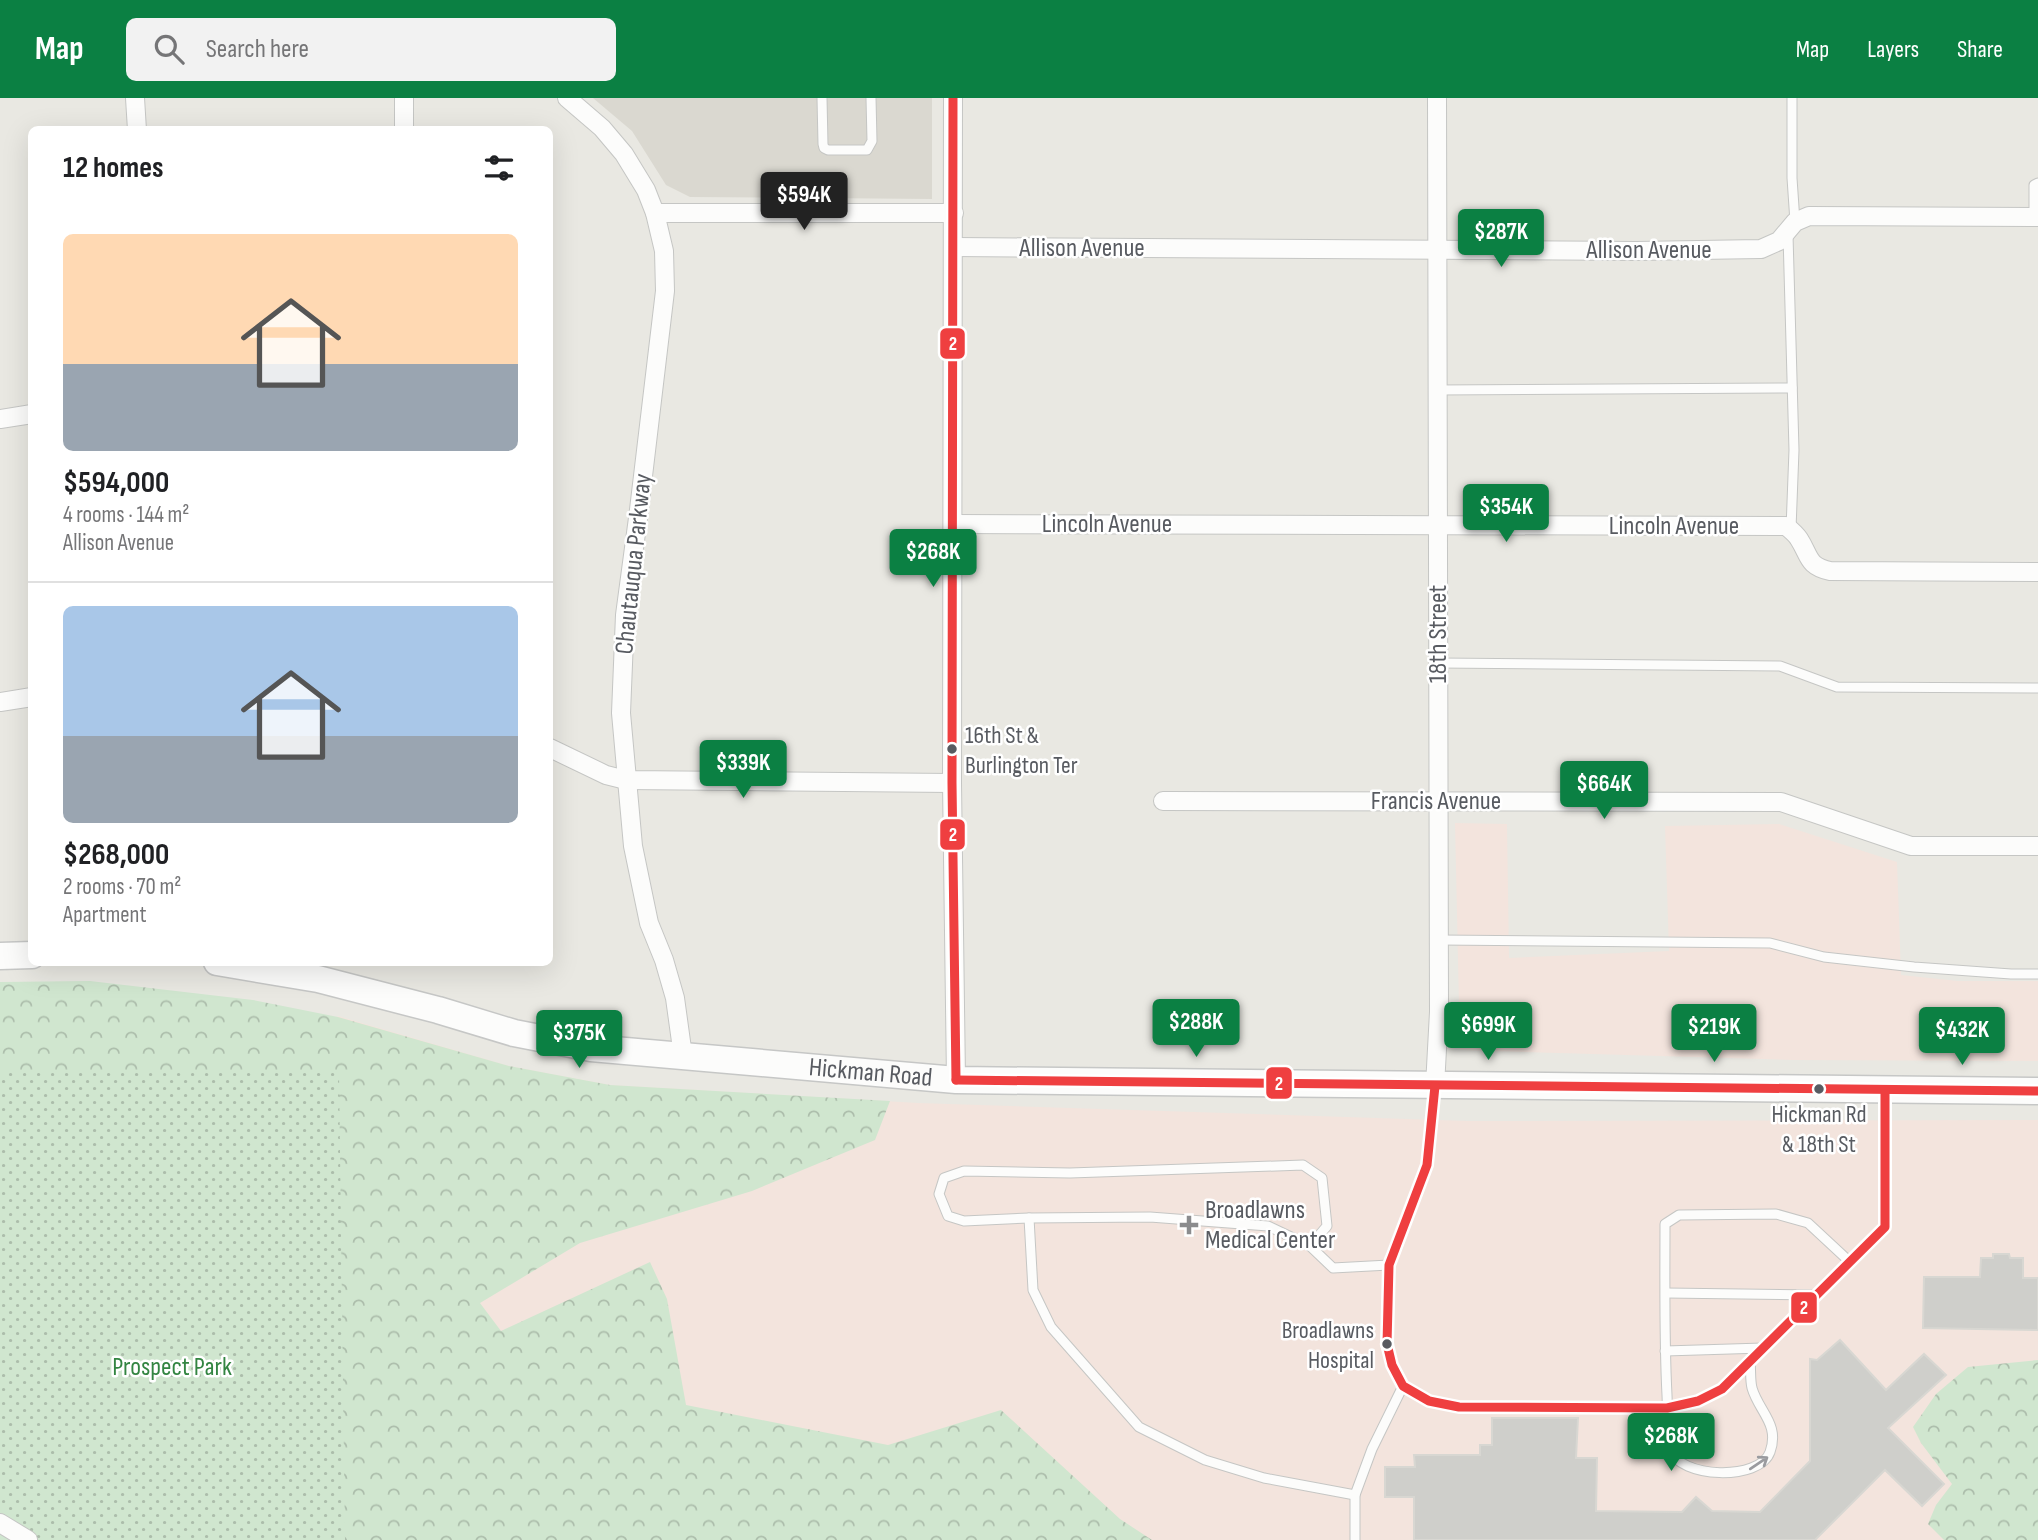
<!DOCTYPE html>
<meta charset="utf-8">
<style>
:root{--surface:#fff;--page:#f2f2f2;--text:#202124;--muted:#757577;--line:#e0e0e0;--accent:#0b8043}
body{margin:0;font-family:"Sofia Sans Condensed",sans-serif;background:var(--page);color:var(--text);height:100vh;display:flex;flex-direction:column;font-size:26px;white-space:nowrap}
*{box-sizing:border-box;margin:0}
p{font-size:23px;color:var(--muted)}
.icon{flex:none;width:38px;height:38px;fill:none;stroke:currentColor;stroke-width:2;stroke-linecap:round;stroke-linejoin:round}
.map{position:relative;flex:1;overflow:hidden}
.side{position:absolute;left:28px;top:28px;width:525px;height:840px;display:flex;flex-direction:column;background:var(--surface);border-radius:10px;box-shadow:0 7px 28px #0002}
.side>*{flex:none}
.price{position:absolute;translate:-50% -60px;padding:0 16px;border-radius:7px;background:var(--accent);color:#fff;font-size:23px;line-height:46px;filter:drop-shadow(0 2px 4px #0008)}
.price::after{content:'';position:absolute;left:50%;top:42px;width:21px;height:16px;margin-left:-10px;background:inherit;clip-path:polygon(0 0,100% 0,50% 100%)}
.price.current{background:#222;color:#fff}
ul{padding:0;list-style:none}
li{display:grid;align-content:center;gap:14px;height:371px;padding:0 35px}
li+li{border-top:2px solid var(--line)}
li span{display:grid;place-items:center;height:217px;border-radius:10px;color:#555}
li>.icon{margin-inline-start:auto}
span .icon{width:126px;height:126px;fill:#fffc;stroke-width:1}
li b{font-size:30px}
h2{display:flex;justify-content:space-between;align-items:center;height:84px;padding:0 35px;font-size:30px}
header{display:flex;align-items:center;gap:42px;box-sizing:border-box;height:98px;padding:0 35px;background:var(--accent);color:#fff}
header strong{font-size:33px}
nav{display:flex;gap:38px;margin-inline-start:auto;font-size:24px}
.search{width:490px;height:63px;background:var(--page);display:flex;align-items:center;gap:18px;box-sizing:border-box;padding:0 24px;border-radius:10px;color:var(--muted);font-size:26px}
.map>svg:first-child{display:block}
.education{fill:#dad8d0}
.medical{fill:#f3e4dd}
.forest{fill:url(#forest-crowns)}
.park{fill:url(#park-dots)}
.building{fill:#cfcfcb;stroke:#d8d7d2;stroke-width:2}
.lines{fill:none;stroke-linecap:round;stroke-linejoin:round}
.service-casing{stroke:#c5c6c4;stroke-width:11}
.minor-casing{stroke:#c5c6c4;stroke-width:20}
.secondary-casing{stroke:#c6c7c6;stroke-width:29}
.service{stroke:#fcfcfb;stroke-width:9}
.minor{stroke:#fcfcfb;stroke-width:18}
.secondary{stroke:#fcfcfb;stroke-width:26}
.bus-1-casing{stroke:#fff;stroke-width:14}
.bus-1{stroke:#ef3f40;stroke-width:9}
.oneway{stroke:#9a9b9f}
.bus-dot{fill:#585b61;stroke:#fff;stroke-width:2.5}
.poi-dot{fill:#8b8c8e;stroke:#fff;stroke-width:2.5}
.labels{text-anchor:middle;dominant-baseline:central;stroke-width:5;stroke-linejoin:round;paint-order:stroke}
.bus-label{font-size:24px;fill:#585b61;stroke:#fff;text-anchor:start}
.street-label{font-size:26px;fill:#585b61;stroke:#fff}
.poi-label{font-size:26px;fill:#585b61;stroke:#fff;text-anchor:start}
.park-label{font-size:26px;fill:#338542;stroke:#fff}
.line-badge{stroke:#fff;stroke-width:2.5}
.badge-label{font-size:19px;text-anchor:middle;font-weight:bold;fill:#fff}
</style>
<header>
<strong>Map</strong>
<div class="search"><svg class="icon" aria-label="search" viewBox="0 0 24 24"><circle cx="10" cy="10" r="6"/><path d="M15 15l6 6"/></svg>Search here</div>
<nav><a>Map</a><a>Layers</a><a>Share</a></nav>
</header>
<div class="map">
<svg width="2038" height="1442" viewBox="0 0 2038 1442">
<defs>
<pattern id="forest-crowns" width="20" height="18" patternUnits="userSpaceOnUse" patternTransform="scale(1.75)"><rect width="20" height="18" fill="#d0e6cf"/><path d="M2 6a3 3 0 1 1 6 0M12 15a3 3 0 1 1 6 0" fill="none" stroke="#acbdab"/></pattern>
<pattern id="park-dots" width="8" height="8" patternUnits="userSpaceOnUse" patternTransform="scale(1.75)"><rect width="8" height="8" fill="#d0e6cf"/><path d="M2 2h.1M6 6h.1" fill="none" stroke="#acbdab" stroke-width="1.8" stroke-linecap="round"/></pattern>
</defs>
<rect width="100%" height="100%" fill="#e9e8e2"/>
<polygon class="education" points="593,0 932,0 932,101 690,99 666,87 632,33"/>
<g class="medical">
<polygon points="1455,725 1507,726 1509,860 1669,853 1665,728 1779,726 1897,764 1901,877 1958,883 2038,883 2038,963 1793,962 1460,952"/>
<polygon points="338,918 509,968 610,987 918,1005 1468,1023 2038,1022 2038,1442 345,1442 314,975"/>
</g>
<g class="forest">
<polygon points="90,883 253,902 338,919 509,968 610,987 890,1003 875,1042 752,1093 580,1145 480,1205 501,1233 650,1164 667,1201 686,1307 888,1347 1001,1312 1120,1421 1152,1442 183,1442 0,1338 0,884"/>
<polygon points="2038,1262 2038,1442 1944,1442 1928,1426 1936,1407 1952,1386 1921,1345 1913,1329 1936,1296 1968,1269"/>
</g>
<polygon class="park" points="0,974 339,975 345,1442 0,1442"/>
<g class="building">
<polygon points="1993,1156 2009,1156 2010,1160 2023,1160 2023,1180 2038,1180 2038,1232 1923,1230 1924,1179 1980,1179 1981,1160 1993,1160"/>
<polygon points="1840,1242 1886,1292 1924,1256 1946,1277 1888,1330 1944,1386 1922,1408 1885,1372 1815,1442 1414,1442 1414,1399 1385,1399 1385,1369 1415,1369 1414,1357 1480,1357 1480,1347 1492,1347 1492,1320 1578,1320 1576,1360 1597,1360 1596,1413 1682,1414 1696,1399 1712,1413 1760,1414 1810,1363 1810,1261 1817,1262"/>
</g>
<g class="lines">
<g class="service-casing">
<g id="service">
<polyline points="822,0 823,46 824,50 828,52 867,52 872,43 871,0"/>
<polyline points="1792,0 1792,80 1795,124"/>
<polyline points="2034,119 2034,87 2038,85"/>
<polyline points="1788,137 1794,352 1791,431"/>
<polyline points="1437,292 1792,290"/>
<polyline points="1438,565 1780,568 1837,589 2038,590"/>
<polyline points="1439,842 1770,845 1824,859 1914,869 2011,876 2038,876"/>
<polyline points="1434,991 1427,1067 1391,1158 1389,1167 1387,1246 1392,1267 1403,1288 1429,1303 1459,1309 1667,1310 1698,1303 1722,1291 1885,1129 1885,994"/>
<polyline points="1029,1120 964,1123 948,1118 939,1096 944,1080 964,1073 1070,1075 1303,1067 1322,1080 1327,1128 1310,1148"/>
<polyline points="1666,1195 1816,1197"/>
<polyline points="1665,1253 1763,1250"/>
<path d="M 1750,1263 C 1751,1272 1750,1282 1752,1290 C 1759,1314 1780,1326 1770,1354 C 1760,1383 1679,1381 1670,1351 C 1665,1334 1668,1314 1667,1297 C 1664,1240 1665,1183 1665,1126 L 1679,1117 L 1776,1116 L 1808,1125 L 1850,1164"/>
<polyline points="1355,1397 1264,1380 1205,1362 1139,1329 1051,1229 1033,1192 1029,1120 1150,1119 1268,1128 1310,1148 1333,1170 1389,1167"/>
<polyline points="1355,1442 1355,1397 1372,1351 1403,1288"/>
</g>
</g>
<g class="minor-casing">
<g id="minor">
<polyline points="135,0 137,32"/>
<polyline points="404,0 404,32"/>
<polyline points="567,0 602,30 624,56 646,92 655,115 664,153 665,193 638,420 625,517 621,615 633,748 649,825 664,862 675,900 683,958"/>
<polyline points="953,0 952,685 956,982"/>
<polyline points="655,115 954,115"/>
<polyline points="954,149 1636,153 1761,151 1779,143 1795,124 1809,118 2038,119"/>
<polyline points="0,321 32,316"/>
<path d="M 953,426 L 1786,428 C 1791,432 1796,436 1799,441 C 1810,458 1807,468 1830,473 L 2038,474"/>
<polyline points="0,604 32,599"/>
<polyline points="550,650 606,677 626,682 952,685"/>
<polyline points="1163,703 1781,704 1911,748 2038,748"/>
<polyline points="1435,988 1439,914 1437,0"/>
<polyline points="0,1425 28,1442"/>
</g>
</g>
<g class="secondary-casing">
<g id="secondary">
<polyline points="0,858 32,857"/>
<path id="s1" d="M 217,864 L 318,881 L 438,912 L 514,935 L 591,950 L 956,982 L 2038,993"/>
</g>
</g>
<use href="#service" class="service"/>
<use href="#minor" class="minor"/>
<use href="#secondary" class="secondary"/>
<g class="bus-1-casing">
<g id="bus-1">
<polyline points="953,0 952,685 956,982"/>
<polyline points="956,982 2038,993"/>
<polyline points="1435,988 1427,1067 1389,1167 1387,1246 1392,1267 1403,1288 1429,1303 1459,1309 1667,1310 1698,1303 1722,1291 1885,1129 1885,992"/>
</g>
</g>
<use href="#bus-1" class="bus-1"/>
</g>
<defs><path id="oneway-shaft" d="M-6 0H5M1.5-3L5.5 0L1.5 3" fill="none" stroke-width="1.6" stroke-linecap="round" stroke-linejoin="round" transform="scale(1.75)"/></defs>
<use class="oneway" href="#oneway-shaft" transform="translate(1759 1365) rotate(-34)"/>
<g class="bus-dot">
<circle cx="952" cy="651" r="6"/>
<circle cx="1819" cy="991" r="6"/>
<circle cx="1387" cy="1246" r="6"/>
</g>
<path class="poi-dot" d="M1185.5 1116.5h7v7h7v7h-7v7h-7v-7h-7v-7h7z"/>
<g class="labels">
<g class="bus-label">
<text x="965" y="637">16th St &amp;<tspan x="965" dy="30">Burlington Ter</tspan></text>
<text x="1819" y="1016" text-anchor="middle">Hickman Rd<tspan x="1819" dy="30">&amp; 18th St</tspan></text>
<text x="1374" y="1232" text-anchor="end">Broadlawns<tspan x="1374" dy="30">Hospital</tspan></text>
</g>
<g class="street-label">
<text x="1082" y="150">Allison Avenue</text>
<text x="1649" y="152">Allison Avenue</text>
<text x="1107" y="426">Lincoln Avenue</text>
<text x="1674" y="428">Lincoln Avenue</text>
<text transform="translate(634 466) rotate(-84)">Chautauqua Parkway</text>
<text transform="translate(1438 536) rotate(-90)">18th Street</text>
<text x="1436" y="703">Francis Avenue</text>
<text stroke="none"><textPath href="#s1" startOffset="665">Hickman Road</textPath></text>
</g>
<g class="poi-label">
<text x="1205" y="1112">Broadlawns<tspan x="1205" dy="30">Medical Center</tspan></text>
</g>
<g class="park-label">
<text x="172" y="1269">Prospect Park</text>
</g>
</g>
<g class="line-badge">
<rect x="939" y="229" width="27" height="33" rx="7" fill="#ef3f40"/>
<rect x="939" y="720" width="27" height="33" rx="7" fill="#ef3f40"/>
<rect x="1265" y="968" width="28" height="34" rx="7" fill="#ef3f40"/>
<rect x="1790" y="1193" width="28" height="33" rx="7" fill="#ef3f40"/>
</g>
<g class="badge-label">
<text x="953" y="252">2</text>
<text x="953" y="743">2</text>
<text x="1279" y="992">2</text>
<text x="1804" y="1216">2</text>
</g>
</svg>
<b class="price current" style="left:804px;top:134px">$594K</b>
<b class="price" style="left:1501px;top:171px">$287K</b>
<b class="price" style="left:1506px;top:446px">$354K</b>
<b class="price" style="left:933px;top:491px">$268K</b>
<b class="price" style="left:743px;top:702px">$339K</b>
<b class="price" style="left:1604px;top:723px">$664K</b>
<b class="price" style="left:1196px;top:961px">$288K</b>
<b class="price" style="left:1488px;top:964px">$699K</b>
<b class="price" style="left:1714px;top:966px">$219K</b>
<b class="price" style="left:1962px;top:969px">$432K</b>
<b class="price" style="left:579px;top:972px">$375K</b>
<b class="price" style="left:1671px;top:1375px">$268K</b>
<section class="side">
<h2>12 homes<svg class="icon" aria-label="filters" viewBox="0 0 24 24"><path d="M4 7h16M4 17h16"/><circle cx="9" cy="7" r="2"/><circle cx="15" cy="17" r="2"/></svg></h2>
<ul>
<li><span style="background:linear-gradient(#ffd9b3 60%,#9aa5b1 0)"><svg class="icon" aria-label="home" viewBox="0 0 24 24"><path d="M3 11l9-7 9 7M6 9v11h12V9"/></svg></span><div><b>$594,000</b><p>4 rooms · 144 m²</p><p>Allison Avenue</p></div></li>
<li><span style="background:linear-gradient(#a9c7e8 60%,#9aa5b1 0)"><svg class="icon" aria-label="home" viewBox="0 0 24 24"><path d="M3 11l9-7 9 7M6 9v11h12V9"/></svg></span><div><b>$268,000</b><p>2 rooms · 70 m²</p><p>Apartment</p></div></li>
</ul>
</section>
</div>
